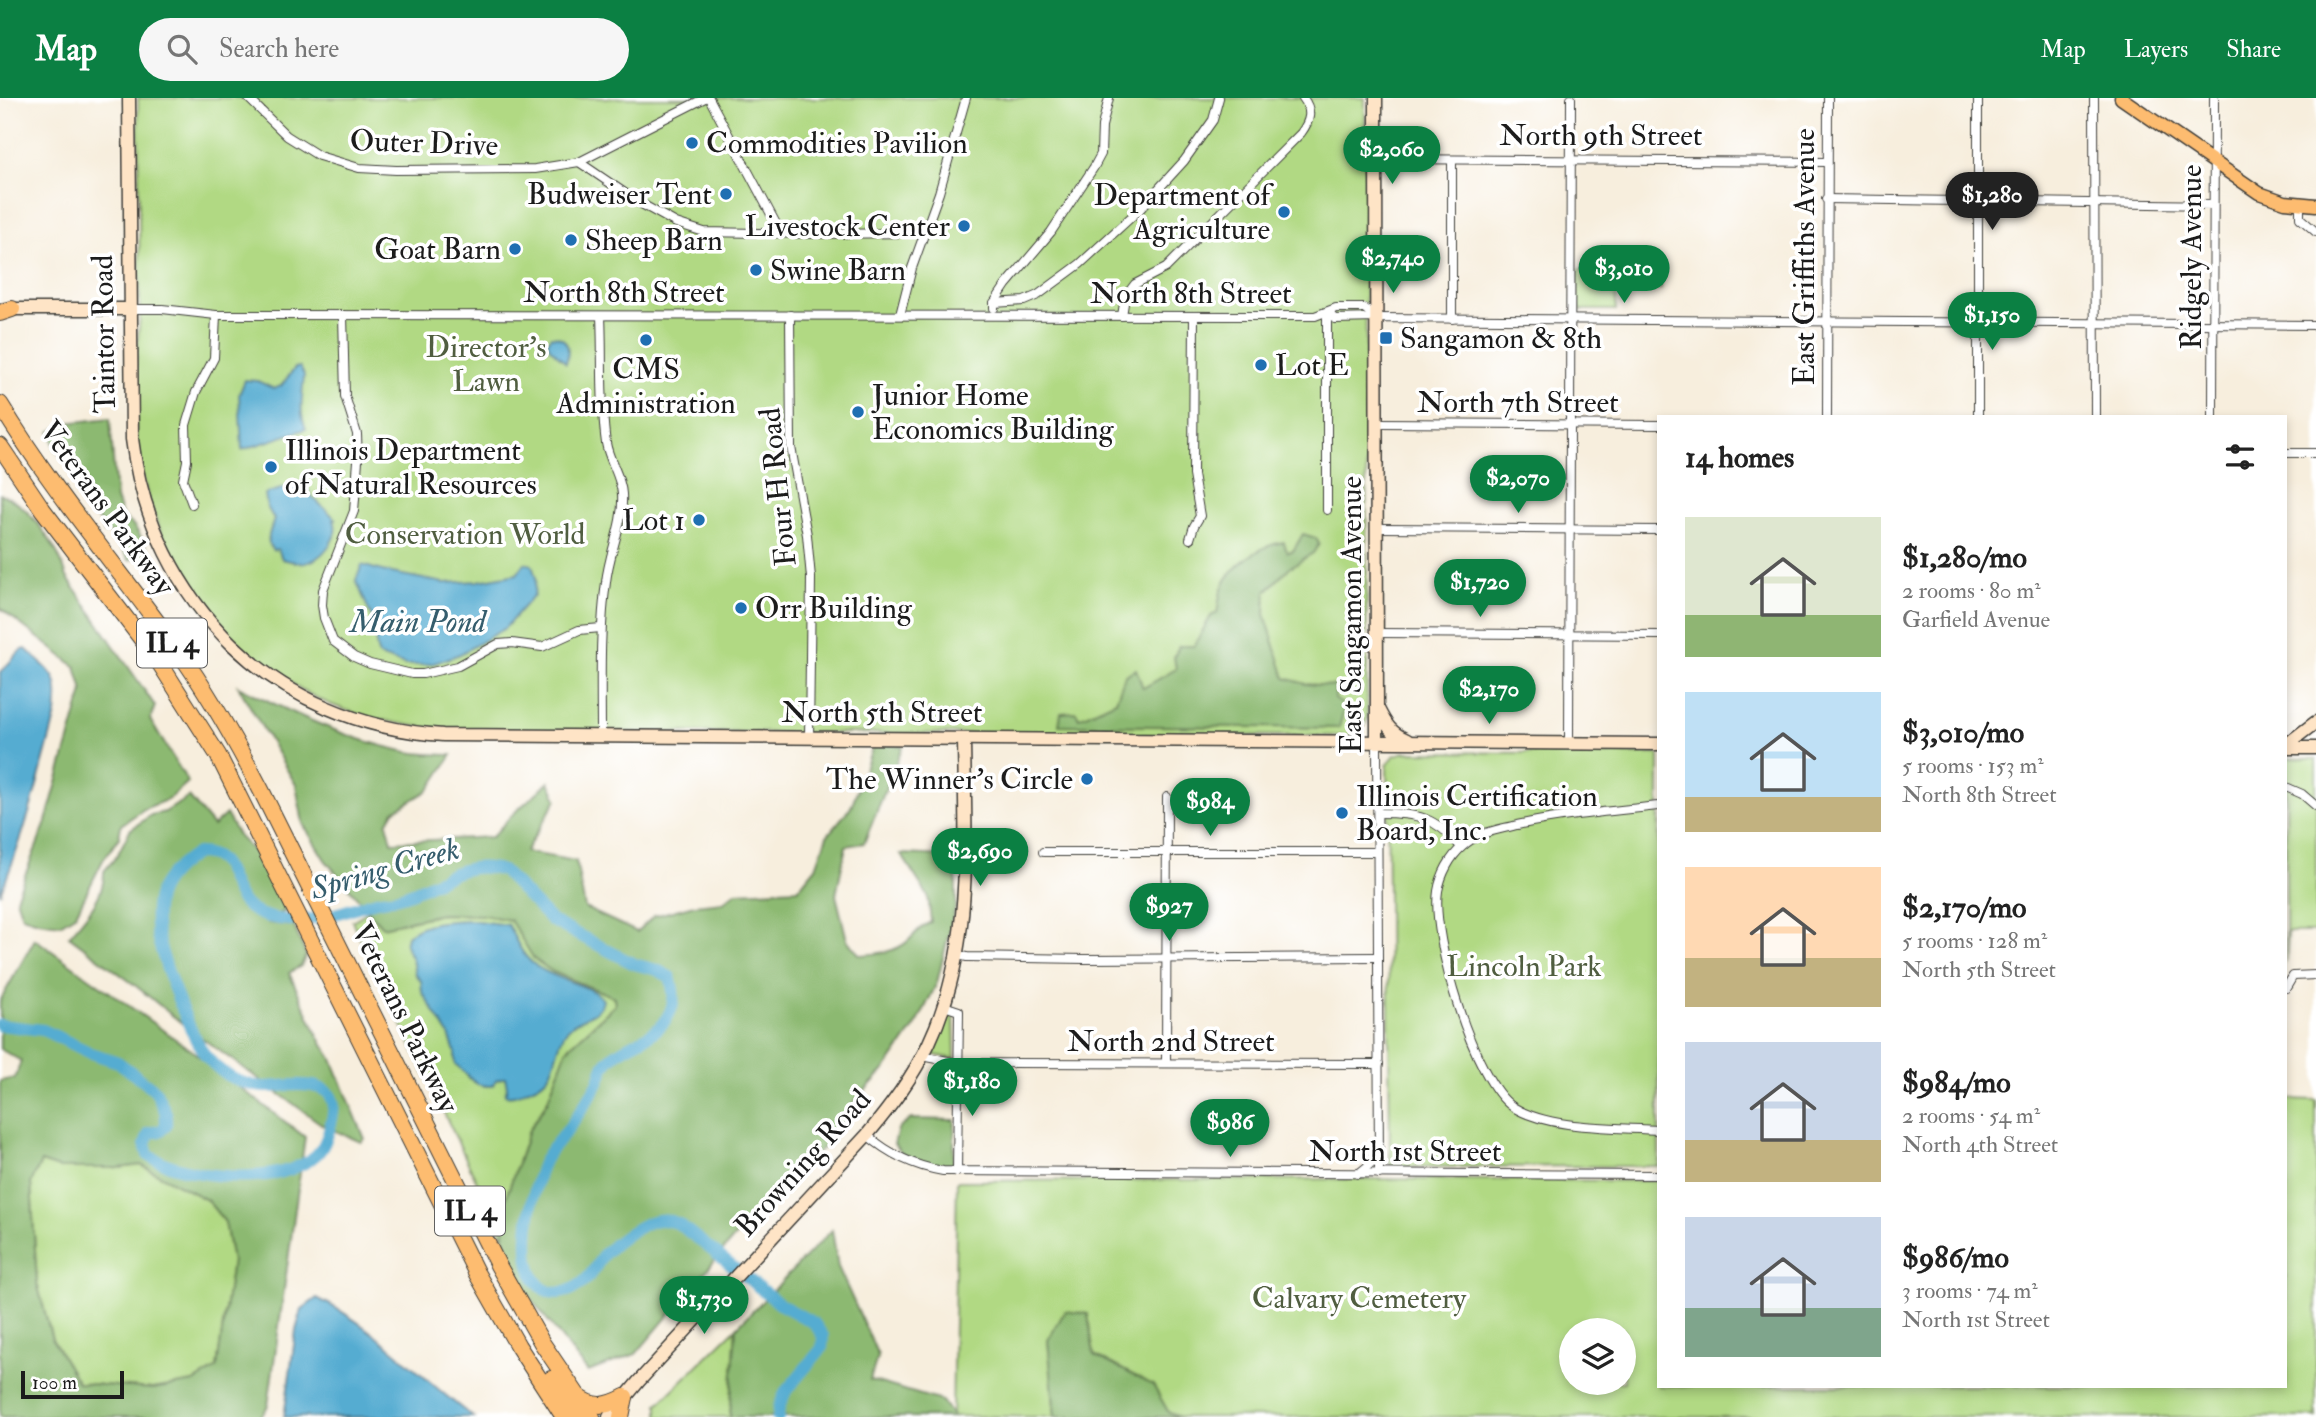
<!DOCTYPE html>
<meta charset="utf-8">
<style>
:root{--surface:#fff;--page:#f6f6f6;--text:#222;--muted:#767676;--accent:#0b8043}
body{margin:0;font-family:"IM FELL Double Pica",serif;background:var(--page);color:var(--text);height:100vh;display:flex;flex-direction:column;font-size:26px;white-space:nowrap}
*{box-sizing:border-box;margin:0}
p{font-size:23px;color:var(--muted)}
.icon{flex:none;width:38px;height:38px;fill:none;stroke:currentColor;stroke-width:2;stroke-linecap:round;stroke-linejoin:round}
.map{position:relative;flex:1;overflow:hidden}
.details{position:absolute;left:1657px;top:317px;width:630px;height:973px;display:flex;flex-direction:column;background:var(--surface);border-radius:0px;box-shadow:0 4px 10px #0003}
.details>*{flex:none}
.buttons{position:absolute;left:1559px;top:1220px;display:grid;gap:14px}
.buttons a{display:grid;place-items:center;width:77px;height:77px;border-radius:50%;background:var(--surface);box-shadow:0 4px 10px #0003;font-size:35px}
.scale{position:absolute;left:21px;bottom:18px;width:103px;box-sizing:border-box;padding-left:7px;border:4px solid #1c1c1c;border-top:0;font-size:19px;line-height:24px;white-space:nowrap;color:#1c1c1c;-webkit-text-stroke:5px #fff;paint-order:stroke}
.price{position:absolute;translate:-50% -60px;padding:0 16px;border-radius:24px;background:var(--accent);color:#fff;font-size:23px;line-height:46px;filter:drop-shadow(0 2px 4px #0008)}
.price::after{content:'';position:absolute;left:50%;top:42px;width:21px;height:16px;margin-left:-10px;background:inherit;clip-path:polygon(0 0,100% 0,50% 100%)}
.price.on{background:#222;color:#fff}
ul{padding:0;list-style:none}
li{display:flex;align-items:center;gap:21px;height:175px;padding:0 28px}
li span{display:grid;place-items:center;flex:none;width:196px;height:140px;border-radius:0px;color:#555}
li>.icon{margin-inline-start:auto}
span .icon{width:84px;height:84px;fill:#fffc;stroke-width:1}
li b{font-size:30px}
h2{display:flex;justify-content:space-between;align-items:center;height:84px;padding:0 28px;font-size:30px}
header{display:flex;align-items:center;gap:42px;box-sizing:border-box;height:98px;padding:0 35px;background:var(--accent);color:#fff}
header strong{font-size:33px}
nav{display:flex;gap:38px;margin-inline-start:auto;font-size:24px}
.search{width:490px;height:63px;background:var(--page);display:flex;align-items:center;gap:18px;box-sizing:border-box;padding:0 24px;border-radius:38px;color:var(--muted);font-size:26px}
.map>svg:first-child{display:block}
.green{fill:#b1d983;stroke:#667a50;stroke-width:2;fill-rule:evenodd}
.forest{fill:#8cb971;stroke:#546a46;stroke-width:2;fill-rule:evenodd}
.water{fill:#54acd1;stroke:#386476;stroke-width:2}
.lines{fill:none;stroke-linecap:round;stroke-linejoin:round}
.river{stroke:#54acd1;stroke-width:12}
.street-casing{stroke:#3d3c39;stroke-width:10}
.secondary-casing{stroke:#3d3c39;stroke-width:15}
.primary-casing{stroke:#3d3c39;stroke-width:15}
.highway-casing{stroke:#3d3c39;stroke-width:18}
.street{stroke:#fff;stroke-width:8}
.secondary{stroke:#fee4c6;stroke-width:12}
.primary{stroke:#fdbc70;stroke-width:12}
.highway{stroke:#fdbc70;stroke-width:16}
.poi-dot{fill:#1f6fb2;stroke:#fff;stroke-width:2.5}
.labels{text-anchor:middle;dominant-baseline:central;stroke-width:7;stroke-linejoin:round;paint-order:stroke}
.shield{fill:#fff;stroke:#606060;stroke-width:2}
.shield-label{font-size:28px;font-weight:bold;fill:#1c1c1c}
.street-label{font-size:30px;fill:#1c1c1c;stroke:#fff}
.poi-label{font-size:30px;fill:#1c1c1c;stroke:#fff;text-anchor:start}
.park-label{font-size:30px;fill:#505e40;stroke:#fff}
.water-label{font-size:32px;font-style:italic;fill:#355d6d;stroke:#fff}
</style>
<header>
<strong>Map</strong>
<div class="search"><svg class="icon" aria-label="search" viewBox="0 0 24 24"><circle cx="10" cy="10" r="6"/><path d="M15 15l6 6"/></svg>Search here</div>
<nav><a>Map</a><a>Layers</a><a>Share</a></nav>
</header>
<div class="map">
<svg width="2316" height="1319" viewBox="0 0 2316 1319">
<rect width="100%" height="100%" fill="#fff"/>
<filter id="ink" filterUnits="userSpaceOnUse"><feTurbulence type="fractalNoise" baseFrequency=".0143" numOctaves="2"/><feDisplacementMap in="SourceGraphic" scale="14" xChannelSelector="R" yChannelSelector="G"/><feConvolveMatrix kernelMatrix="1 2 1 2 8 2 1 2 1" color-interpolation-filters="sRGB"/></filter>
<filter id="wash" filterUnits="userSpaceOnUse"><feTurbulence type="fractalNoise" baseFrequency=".00686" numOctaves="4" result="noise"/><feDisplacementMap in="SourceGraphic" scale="28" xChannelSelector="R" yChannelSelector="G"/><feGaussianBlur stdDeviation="1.57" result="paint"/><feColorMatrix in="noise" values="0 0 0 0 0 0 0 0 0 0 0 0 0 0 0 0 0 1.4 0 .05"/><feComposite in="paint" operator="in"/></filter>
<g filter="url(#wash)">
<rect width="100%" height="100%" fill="#f7eedd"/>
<g class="green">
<path d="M 138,0 L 1365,0 L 1367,620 L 1365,628 L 1349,638 L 462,633 C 418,629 374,624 332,607 C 305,596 283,580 260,562 C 252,556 243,550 235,543 C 180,496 142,407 136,336 C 133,297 136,256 140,219 Z"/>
<polygon points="1578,172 1617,172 1616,212 1580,212 1578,206"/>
<rect x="1621" y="172" width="40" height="19"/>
<polygon points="1405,654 1659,656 1659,1068 1390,1069 1387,667 1395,657"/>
<polygon points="2286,660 2316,661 2316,834 2288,834 2286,866"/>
<polygon points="369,813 383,829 441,816 484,817 510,822 553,874 614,899 615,907 567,951 547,1004 529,1032 505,1103 504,1140 352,823"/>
<polygon points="951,915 954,915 955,961 934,957 932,954 947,917"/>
<path d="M 2286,1001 L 2316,1002 L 2316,1319 L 1180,1319 L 1169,1315 L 1152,1287 L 1094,1257 L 1048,1242 L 1055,1319 L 952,1318 L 957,1083 L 1369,1081 L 1659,1083 L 1659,1288 L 2286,1288 ZM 1572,1232 L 1624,1232 L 1624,1284 L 1572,1284 Z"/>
<polygon points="41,1064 59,1070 119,1070 141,1067 207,1102 225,1124 232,1163 217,1270 194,1284 153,1291 78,1285 52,1241 37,1185 31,1085"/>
<polygon points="736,1230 730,1319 658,1319 658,1306"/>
</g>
<g class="forest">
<polygon points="110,320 116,400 122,418 134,428 151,456 129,462 112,435 104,435 100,424 90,411 89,394 56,352 50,334 66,325"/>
<path d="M 0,396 C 29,405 59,451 67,479 L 155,608 L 150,622 L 188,684 L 169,701 L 144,711 L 121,727 L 119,740 L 103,762 L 76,816 L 60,826 L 38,823 L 22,818 L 16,800 L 45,727 L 83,593 L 76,569 L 0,510 Z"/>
<path d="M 1303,436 L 1316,440 L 1319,446 L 1313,455 L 1289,470 L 1266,494 L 1265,516 L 1285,580 L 1306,586 L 1335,588 L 1335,601 L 1345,608 L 1339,630 L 1059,627 L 1061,615 L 1076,614 L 1079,620 L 1116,603 L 1125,577 L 1136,571 L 1143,590 L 1176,571 L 1174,559 L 1179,548 L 1194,548 L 1211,518 L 1217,515 C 1219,507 1219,495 1223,488 C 1233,466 1261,447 1284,444 L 1287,454 L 1293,453 Z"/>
<path d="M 238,588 C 290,614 346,641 403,653 C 419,657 436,656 452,657 L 429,692 L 394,713 L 387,725 L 392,744 L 492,739 L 513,716 L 549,684 L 557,701 L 525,754 L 576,763 L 585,810 L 637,834 L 654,818 L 694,807 L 723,804 L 736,794 L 798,791 L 816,769 L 827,738 L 851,709 L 874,646 L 903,648 L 864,745 L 846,748 L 836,797 L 847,842 L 860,857 C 877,856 897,854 909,842 C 919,832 919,830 931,824 L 928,798 L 901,756 L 952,758 L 956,768 L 956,806 L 937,885 L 918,924 L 886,970 L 852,1006 L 850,1016 L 825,1048 L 775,1091 L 636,1256 L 588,1274 L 528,1197 L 504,1140 L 505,1103 L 529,1032 L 547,1004 L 567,951 L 615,907 L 614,899 L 553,874 L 534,861 L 510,822 L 484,817 L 441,816 L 382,829 L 325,762 L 303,726 L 296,687 Z"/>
<path d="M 189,699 L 213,728 L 226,716 L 239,739 L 259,759 L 286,813 L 278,816 L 269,825 L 294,828 L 306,857 L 301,868 L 289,875 L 319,940 L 331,959 L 365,1041 L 361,1044 L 324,1028 L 185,928 L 136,888 L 69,838 C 85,819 105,799 104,773 L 117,758 L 130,732 L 151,717 L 165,714 Z"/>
<path d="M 35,841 L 195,955 L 305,1039 L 268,1308 L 261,1319 L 0,1319 L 0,983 L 15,980 L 21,963 L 0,951 L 0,903 ZM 41,1064 L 59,1070 L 119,1070 L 141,1067 L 207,1102 L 225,1124 L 232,1163 L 217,1270 L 194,1284 L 153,1291 L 78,1285 L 52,1241 L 37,1185 L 31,1085 Z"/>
<path d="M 911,1021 L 955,1022 L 953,1069 C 932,1067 905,1066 894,1046 L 898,1031 Z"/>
<polygon points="832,1132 838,1169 878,1257 870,1282 942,1303 953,1319 730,1319 736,1230"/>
<polygon points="1065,1213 1088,1216 1094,1257 1153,1287 1169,1315 1180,1319 1055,1319 1048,1242"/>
</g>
<g class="water">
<path d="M 551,238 C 569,238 570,251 566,265 L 550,250 L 547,243 Z"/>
<path d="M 300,269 L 304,277 C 303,296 298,313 306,331 L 242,352 L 239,297 L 245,282 L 258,283 L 274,291 L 281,288 L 295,270 Z"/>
<path d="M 304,384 L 311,398 L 336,421 L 334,422 C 341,440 320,463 305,465 C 301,466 286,462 282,461 L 278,451 L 273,452 C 264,443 271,432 274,421 L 267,409 L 265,396 Z"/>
<polygon points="525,465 532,467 536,480 534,497 505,530 460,556 435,565 423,567 405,567 379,558 377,552 372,520 356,482 362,467 382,473 444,485 478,483 517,476"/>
<path d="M 26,551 C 53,577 61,576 56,616 C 40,677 25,738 0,796 L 0,575 L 20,553 Z"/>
<path d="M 470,822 L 508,827 C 516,841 521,857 535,867 C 553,882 592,886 603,902 C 600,919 576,919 567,932 C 551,953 561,979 531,990 C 522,994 515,999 505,997 L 507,989 L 505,979 L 496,982 L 493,988 C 470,989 471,978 455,966 L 455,954 L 449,937 L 422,894 L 421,883 L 415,876 L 412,861 L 405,847 L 407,838 C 421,823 450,823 470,822 Z"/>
<path d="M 317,1200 C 377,1229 420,1280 473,1319 L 284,1319 L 296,1232 L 302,1211 Z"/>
</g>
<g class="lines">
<path class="river" d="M 0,927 L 43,932 L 91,955 L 118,964 L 155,992 L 166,1015 L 166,1028 L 160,1033 L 149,1035 L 145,1046 L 148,1057 C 186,1081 281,1090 316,1057 C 323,1051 328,1038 330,1029 C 332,1022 335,1011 333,1003 C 326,979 282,989 265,989 C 257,989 247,986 239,983 C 226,978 215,969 206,958 C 189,935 167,874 159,845 C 155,831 154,806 160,793 C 167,777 183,764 197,755 C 233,755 225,785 244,805 C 254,817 273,821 288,822 C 319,824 347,812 376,803 C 384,801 394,801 402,798 C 439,787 461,760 503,773 L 552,823 L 634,866 L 657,872 L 670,879 C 675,896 676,908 664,924 C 649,944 620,946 605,967 C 602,973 600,981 597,987 C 588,1002 578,1017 568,1031 C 560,1042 548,1053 543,1065 C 532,1092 515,1172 544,1191 C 559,1201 580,1190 590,1177 C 596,1170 599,1162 605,1155 C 617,1143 637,1128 653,1123 C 662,1120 671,1123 679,1126 L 781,1207 L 814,1225 L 823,1238 L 822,1250 L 786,1293 L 779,1309 L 778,1319"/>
</g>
</g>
<g filter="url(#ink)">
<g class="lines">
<g class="street-casing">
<g id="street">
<polyline points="248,0 287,38 319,58 359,70 396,72 535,71 579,64 705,0"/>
<polyline points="709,0 781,135"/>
<polyline points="2094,0 2095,318"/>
<polyline points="1376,61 1827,64"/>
<polyline points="579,64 638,104 676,125 704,134 811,136 925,135"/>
<polyline points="1826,101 2213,107"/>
<polyline points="2300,106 2300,120 2316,134"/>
<polyline points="994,205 1024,203 1038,197 1080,166 1140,111 1184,63 1213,22 1219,0"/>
<polyline points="994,210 994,205 1006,187 1051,134 1094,69 1101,56 1102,28 1109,0"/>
<polyline points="130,211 162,211 216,217 1257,218 1315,218 1336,210 1364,210 1377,220"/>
<polyline points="1327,215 1335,221 1377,220 2316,227"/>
<polyline points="343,217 345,298 357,336 358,363 354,413 323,492 322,507 324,520 333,543 354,559 370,566 412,576 423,576 458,568 498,546 512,545 542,549 579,532 601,530"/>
<polyline points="790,217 791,349 807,437 811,480 809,640"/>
<polyline points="900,217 912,170 939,95 966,0"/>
<path d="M 601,218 C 603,260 600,304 606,345 C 609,363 621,378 622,396 C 624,425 609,455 606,484 C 599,535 601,587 601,639"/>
<path d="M 1122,218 L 1125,199 L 1135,186 L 1166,170 L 1301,35 C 1310,23 1313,13 1303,0"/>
<polyline points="1452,221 1452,63"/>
<polyline points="1827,318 1828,0"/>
<polyline points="1978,318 1978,0"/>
<polyline points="2213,318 2214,0"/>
<polyline points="1377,325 1659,327"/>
<polyline points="2286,355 2316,355"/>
<polyline points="192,406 183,382 187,363 186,327 196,294 214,260 216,217"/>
<polyline points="1327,412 1327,215"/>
<polyline points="1377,430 1659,432"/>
<polyline points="1190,441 1194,428 1200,418 1193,377 1194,218"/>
<polyline points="1377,535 1659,537"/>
<polyline points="1377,643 1379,1076"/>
<polyline points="1569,645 1571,0"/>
<polyline points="2286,689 2302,696 2316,708"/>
<path d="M 1659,708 C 1611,713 1564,717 1517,727 C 1498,732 1478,734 1463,748 C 1450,759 1441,776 1438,793 C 1431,839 1474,984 1513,1009 C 1550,1032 1616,1029 1659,1032"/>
<path d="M 1378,715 C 1416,715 1435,718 1461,749"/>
<polyline points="1043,754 1377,754"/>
<polyline points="958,857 967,859 1085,861 1378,859"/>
<polyline points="2286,890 2293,878 2316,877"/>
<polyline points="944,908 959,913 957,1074"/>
<polyline points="922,958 958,965 1379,966"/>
<polyline points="1166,965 1167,699"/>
<path d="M 867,1037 C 889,1056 913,1068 943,1073 L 1659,1077"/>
<polyline points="1358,1076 1369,1067 1377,1055"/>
</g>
</g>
<g class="secondary-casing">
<g id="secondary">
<path d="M 129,0 L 132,341 C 152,505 276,627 443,637 L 1659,646"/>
<polyline points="1376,0 1377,643"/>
<polyline points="5,211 130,211"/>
<path d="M 1378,611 C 1386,627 1391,635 1407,642"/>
<polyline points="2286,647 2316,624"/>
<polyline points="2286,650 2316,650"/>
<path d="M 609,1319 L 639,1283 L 867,1037 C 891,1008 913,979 929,945 C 974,850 965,742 964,641"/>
</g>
</g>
<g class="primary-casing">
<polyline id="primary" points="2121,0 2259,95 2285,104 2316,107"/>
</g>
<g class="highway-casing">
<g id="highway">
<polyline points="0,215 12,211"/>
<path d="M 0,306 C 53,393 119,471 179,554 C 210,597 236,644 261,692 L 498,1167 L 542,1245 L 592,1319"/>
<polyline points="0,348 43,412 157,561 218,657 477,1176 518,1248 564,1319"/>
<polyline points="551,1281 579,1319"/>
<path d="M 579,1299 C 596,1311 607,1308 625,1299"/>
<polyline points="621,1319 625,1299"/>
</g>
</g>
<use href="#street" class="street"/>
<use href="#secondary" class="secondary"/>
<use href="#primary" class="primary"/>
<use href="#highway" class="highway"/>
</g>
</g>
<g class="poi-dot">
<circle cx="692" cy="45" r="7"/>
<circle cx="726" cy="96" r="7"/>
<circle cx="1284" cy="114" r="7"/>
<circle cx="964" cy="128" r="7"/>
<circle cx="571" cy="142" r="7"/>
<circle cx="515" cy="151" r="7"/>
<circle cx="756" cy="172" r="7"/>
<rect x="1379" y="233" width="14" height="14" rx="3.5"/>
<circle cx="646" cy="242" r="7"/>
<circle cx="1261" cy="267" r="7"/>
<circle cx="858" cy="314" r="7"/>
<circle cx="271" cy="369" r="7"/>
<circle cx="699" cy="422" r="7"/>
<circle cx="741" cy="510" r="7"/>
<circle cx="1087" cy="681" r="7"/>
<circle cx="1342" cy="715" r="7"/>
</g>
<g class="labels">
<g class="shield">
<rect x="137" y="520.5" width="70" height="49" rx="5"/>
<rect x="435" y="1088.5" width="70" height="49" rx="5"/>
</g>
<g class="shield-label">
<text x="172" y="545">IL 4</text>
<text x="470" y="1113">IL 4</text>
</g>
<g class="street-label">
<text x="1601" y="37">North 9th Street</text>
<text transform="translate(424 45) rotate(2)">Outer Drive</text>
<text transform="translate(1804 159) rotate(-90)">East Griffiths Avenue</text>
<text transform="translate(2191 159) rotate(-90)">Ridgely Avenue</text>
<text x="624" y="194">North 8th Street</text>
<text x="1191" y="195">North 8th Street</text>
<text transform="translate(104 236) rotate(-91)">Taintor Road</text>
<text x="1518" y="304">North 7th Street</text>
<text transform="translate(778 389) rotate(-96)">Four H Road</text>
<text transform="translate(107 410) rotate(54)">Veterans Parkway</text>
<text transform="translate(1351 517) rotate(-90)">East Sangamon Avenue</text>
<text x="882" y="614">North 5th Street</text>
<text transform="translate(405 920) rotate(64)">Veterans Parkway</text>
<text x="1171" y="943">North 2nd Street</text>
<text x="1405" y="1053">North 1st Street</text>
<text transform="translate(803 1065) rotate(-48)">Browning Road</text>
</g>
<g class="poi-label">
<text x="706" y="45">Commodities Pavilion</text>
<text x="712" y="96" text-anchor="end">Budweiser Tent</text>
<text x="1270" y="97" text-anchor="end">Department of<tspan x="1270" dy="34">Agriculture</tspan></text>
<text x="950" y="128" text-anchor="end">Livestock Center</text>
<text x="585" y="142">Sheep Barn</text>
<text x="501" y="151" text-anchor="end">Goat Barn</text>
<text x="770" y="172">Swine Barn</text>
<text x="1400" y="240">Sangamon &amp; 8th</text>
<text x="1275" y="267">Lot E</text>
<text x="646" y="271" text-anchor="middle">CMS<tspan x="646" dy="34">Administration</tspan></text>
<text x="872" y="297">Junior Home<tspan x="872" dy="34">Economics Building</tspan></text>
<text x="285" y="352">Illinois Department<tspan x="285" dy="34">of Natural Resources</tspan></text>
<text x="685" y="422" text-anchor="end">Lot 1</text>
<text x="755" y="510">Orr Building</text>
<text x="1073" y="681" text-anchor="end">The Winner's Circle</text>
<text x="1356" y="698">Illinois Certification<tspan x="1356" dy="34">Board, Inc.</tspan></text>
</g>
<g class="park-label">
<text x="486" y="249">Director's<tspan x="486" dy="34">Lawn</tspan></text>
<text x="465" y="436">Conservation World</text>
<text x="1524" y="868">Lincoln Park</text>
<text x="1359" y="1200">Calvary Cemetery</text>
</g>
<g class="water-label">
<text x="418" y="524">Main Pond</text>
<text transform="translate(385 771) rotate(-16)">Spring Creek</text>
</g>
</g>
</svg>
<div class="buttons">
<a><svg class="icon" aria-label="layers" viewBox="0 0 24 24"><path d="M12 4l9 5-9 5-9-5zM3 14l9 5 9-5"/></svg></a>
</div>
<div class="scale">100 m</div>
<b class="price" style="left:1392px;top:88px">$2,060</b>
<b class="price on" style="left:1992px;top:134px">$1,280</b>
<b class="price" style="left:1393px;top:197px">$2,740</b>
<b class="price" style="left:1624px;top:207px">$3,010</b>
<b class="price" style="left:1992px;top:254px">$1,150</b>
<b class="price" style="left:1518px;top:417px">$2,070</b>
<b class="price" style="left:1480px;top:521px">$1,720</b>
<b class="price" style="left:1489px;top:628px">$2,170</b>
<b class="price" style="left:1210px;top:740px">$984</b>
<b class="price" style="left:980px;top:790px">$2,690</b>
<b class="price" style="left:1169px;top:845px">$927</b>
<b class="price" style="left:972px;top:1020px">$1,180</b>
<b class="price" style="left:1230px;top:1061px">$986</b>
<b class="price" style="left:704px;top:1238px">$1,730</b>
<section class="details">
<h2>14 homes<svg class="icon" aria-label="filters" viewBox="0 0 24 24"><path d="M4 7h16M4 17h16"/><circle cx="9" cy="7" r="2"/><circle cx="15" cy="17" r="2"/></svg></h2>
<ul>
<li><span style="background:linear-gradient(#dfe7d0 70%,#8fb573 0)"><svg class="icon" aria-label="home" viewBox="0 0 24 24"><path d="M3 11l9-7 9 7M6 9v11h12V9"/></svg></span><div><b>$1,280/mo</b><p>2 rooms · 80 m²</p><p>Garfield Avenue</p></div></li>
<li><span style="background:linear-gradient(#bfe0f5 75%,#c2b280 0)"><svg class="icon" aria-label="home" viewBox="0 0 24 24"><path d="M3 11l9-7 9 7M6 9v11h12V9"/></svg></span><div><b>$3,010/mo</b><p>5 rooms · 153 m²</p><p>North 8th Street</p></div></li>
<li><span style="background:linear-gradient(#ffd9b3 65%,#c2b280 0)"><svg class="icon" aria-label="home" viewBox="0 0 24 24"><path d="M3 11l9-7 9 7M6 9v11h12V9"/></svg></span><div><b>$2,170/mo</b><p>5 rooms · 128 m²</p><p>North 5th Street</p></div></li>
<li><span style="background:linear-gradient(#c9d6e8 70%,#c2b280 0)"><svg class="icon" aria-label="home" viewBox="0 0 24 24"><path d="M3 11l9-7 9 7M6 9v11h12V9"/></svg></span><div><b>$984/mo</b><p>2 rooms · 54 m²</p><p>North 4th Street</p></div></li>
<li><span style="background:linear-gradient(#c9d6e8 65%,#7fa58c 0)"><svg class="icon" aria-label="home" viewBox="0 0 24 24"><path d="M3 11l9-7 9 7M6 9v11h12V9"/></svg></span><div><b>$986/mo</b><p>3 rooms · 74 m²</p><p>North 1st Street</p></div></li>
</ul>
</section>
</div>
